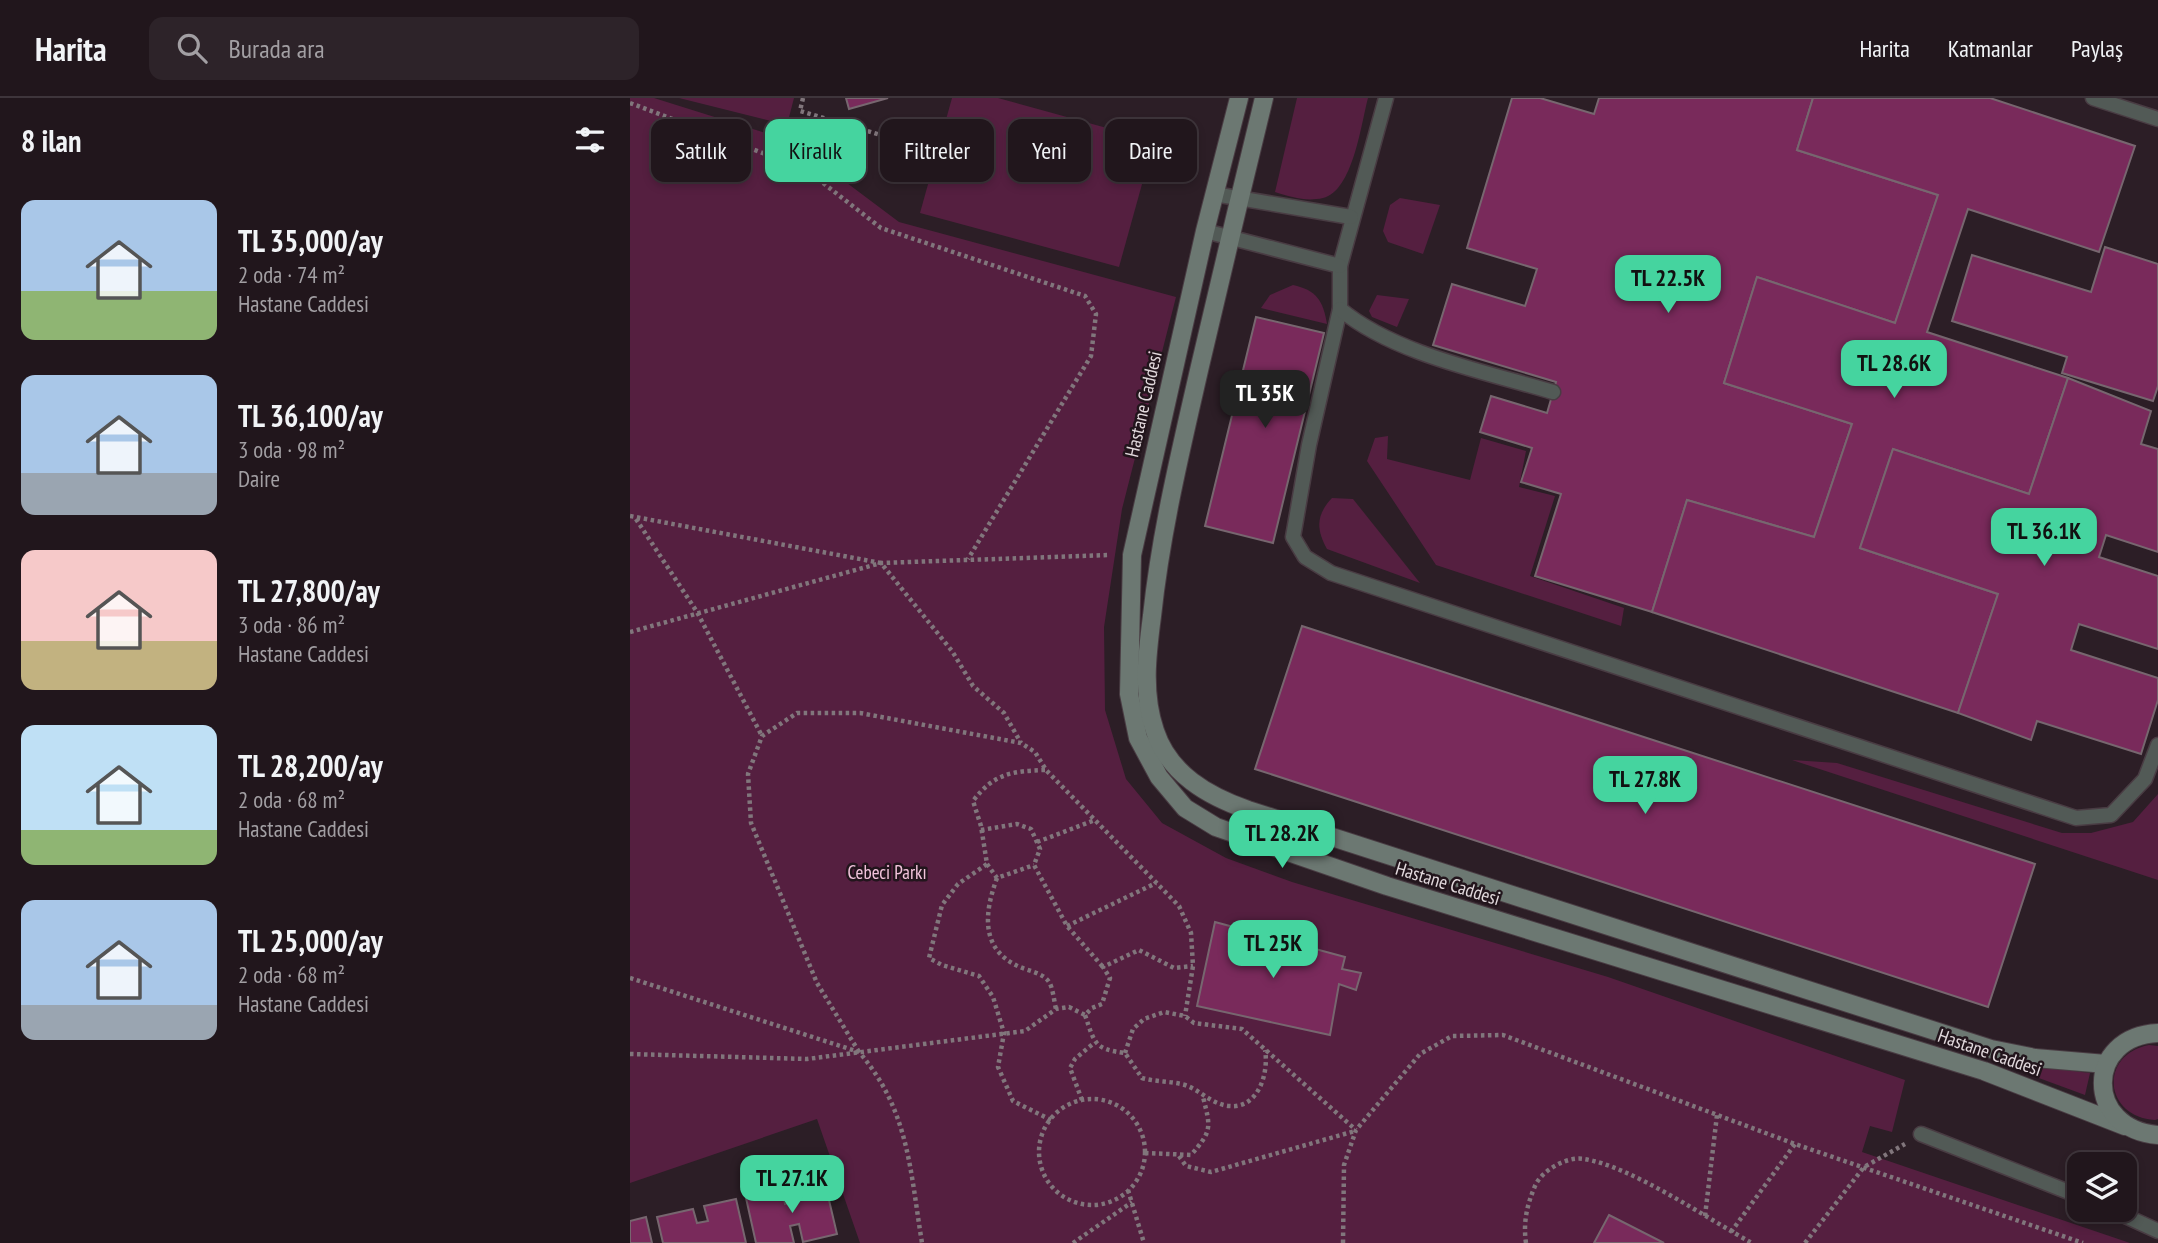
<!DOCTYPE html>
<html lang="tr">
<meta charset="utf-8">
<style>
:root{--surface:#21161c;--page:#2d2329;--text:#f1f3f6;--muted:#a29fa3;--line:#3e353b;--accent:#45d49f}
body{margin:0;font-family:"PT Sans Narrow",sans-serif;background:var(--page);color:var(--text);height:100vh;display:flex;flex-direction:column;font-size:26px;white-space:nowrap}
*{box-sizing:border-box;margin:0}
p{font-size:23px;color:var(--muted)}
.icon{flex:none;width:38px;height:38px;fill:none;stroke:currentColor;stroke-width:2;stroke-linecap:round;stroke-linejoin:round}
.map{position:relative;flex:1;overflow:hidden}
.drawer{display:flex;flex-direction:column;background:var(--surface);width:630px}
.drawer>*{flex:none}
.banner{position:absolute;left:21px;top:21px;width:665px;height:63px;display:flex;gap:14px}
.controls{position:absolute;left:1437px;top:1054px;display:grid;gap:14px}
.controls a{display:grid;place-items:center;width:70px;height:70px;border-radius:14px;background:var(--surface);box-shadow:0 4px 10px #0003,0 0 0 2px var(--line);font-size:35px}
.price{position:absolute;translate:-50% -60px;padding:0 16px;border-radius:14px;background:var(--accent);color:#111;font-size:23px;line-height:46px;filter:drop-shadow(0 2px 4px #0008)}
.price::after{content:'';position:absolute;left:50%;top:42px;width:21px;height:16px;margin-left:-10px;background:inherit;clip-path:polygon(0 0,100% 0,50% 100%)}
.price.on{background:#222;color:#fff}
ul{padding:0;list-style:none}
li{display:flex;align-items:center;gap:21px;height:175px;padding:0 21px}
li span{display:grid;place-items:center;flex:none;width:196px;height:140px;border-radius:14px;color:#555}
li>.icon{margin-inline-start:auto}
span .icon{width:84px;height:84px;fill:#fffc;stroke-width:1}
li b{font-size:30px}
h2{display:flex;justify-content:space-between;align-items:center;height:84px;padding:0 21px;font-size:30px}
.tag{padding:0 24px;border-radius:14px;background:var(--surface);box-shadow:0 4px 10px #0003,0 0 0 2px var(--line);font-size:24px;line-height:63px}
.tag.on{background:var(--accent);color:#111}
header{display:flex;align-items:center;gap:42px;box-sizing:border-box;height:98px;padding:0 35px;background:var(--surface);border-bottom:2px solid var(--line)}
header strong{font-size:33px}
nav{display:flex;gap:38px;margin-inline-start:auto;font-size:24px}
.search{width:490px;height:63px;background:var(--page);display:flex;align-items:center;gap:18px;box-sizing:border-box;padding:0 24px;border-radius:14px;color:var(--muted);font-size:26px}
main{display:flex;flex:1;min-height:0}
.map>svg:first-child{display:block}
.green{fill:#551f40}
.building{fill:#792a5b;stroke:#77666f;stroke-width:2}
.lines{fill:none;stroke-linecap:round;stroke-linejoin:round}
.lane-casing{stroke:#493c43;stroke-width:17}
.secondary-casing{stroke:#493c43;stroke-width:20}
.path{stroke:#81767c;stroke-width:4.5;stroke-dasharray:3.5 3.5;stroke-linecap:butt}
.lane{stroke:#525a56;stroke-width:14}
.secondary{stroke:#6c7872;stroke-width:18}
.labels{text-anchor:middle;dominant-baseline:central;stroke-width:5;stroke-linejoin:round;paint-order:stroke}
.street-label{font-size:19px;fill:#e2d9dd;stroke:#22151c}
.park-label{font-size:19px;fill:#f2c3db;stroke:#22151c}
</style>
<header>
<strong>Harita</strong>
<div class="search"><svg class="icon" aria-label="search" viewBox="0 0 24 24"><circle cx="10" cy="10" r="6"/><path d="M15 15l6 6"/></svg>Burada ara</div>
<nav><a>Harita</a><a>Katmanlar</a><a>Paylaş</a></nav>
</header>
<main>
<section class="drawer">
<h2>8 ilan<svg class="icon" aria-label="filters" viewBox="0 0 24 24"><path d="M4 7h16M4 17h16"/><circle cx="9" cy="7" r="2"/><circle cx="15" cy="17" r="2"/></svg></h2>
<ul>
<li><span style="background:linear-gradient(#a9c7e8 65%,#8fb573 0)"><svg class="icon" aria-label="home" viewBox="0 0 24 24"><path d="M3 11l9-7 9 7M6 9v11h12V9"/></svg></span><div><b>TL 35,000/ay</b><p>2 oda · 74 m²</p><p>Hastane Caddesi</p></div></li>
<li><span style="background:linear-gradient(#a9c7e8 70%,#9aa5b1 0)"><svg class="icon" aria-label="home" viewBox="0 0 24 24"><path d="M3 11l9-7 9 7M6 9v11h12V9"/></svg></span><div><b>TL 36,100/ay</b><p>3 oda · 98 m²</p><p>Daire</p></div></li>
<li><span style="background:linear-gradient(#f6c9c9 65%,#c2b280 0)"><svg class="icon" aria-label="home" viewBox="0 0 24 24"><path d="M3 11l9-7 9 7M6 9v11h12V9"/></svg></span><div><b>TL 27,800/ay</b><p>3 oda · 86 m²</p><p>Hastane Caddesi</p></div></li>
<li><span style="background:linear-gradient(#bfe0f5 75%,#8fb573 0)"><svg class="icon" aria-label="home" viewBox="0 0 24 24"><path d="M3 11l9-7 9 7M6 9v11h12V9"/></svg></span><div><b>TL 28,200/ay</b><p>2 oda · 68 m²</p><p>Hastane Caddesi</p></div></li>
<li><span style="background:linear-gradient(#a9c7e8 75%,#9aa5b1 0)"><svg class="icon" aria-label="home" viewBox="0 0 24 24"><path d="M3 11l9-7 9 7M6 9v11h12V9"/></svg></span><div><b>TL 25,000/ay</b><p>2 oda · 68 m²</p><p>Hastane Caddesi</p></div></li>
</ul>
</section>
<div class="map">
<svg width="1528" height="1145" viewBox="0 0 1528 1145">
<rect width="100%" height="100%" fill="#2c1e26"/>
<g class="green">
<polygon points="0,0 24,0 161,43 269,124 546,199 492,411 474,529 475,612 496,681 532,725 596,760 662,784 978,879 1275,982 1262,1034 1240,1028 1232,1054 1500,1145 230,1145 187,1021 0,1085"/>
<polygon points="49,0 164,0 157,27"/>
<polygon points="322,0 368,0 524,43 489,169 290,115"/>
<path d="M 667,0 L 738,0 C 731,26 723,93 693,100 C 676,104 661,99 645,94 Z"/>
<polygon points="770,100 810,107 793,156 758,144 753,133 760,107"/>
<path d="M 663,187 C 686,192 693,202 697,226 L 631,210 L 640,197 Z"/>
<polygon points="747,197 779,201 767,229 742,219 739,213"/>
<polygon points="758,338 757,361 840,382 851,340 896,353 889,389 925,398 900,478 994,510 991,528 806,467 737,363 745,340"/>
<path d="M 702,400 L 723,401 L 790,485 L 697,451 C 686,431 686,417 702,400 Z"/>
<polygon points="1162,662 1207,665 1432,735 1461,735 1503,724 1528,696 1528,782"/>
<path d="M 1519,947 L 1528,948 L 1528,1021 L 1525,1022 C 1474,1019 1468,957 1519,947 Z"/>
<polygon points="1362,963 1460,975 1455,997"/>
</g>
<g class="building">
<polygon points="216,0 258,0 219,11"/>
<polygon points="882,0 910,0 964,16 969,0 1183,0 1167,52 1308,97 1265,225 1127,179 1094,285 1222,326 1184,439 1057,402 1022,514 905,478 931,396 891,384 902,350 850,334 861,298 917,315 926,284 803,247 822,186 895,208 907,171 837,150"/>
<polygon points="1183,0 1360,0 1505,48 1469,154 1338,111 1297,234 1438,280 1399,396 1263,351 1230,450 1368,496 1328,615 1022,514 1057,402 1184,439 1222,326 1094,285 1127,179 1265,225 1308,97 1167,52"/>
<polygon points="1475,149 1528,166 1528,288 1523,303 1432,275 1437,259 1322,223 1342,157 1461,194"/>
<polygon points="626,219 694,235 643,445 575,428"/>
<polygon points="1438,280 1521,313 1511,346 1528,351 1528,454 1476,437 1469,459 1528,478 1528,551 1449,526 1441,552 1528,580 1528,602 1511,656 1407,623 1401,642 1328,615 1368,496 1230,450 1263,351 1399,396"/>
<polygon points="672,528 1405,766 1358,909 625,671"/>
<polygon points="585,824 715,859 712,871 731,875 726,892 709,886 700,937 567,908"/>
<polygon points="194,1081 207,1136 173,1144 169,1126 160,1128 164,1145 126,1145 116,1100 152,1091 155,1106 166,1103 163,1089"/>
<polygon points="106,1101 116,1145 33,1145 27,1119 63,1111 67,1125 78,1123 74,1108"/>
<polygon points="979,1117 1034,1145 964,1145"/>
<polygon points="16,1119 22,1145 0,1145 0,1123"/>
</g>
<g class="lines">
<g class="lane-casing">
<g id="lane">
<polyline points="756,0 710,168 710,211 679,347 663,439 675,459 701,475 1446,720 1481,717 1515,681 1528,647"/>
<polyline points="1463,0 1528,21"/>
<polyline points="584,96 721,119"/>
<polyline points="575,133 710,168"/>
<path d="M 710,211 C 764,256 856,274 923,294"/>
<polyline points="1291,1036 1449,1098"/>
<polyline points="1480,1111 1528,1133"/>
</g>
</g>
<g class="secondary-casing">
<g id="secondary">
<polyline points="609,0 575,133 502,457 499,596 508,640 529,679 555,710 586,729 757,788 1354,973 1495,1028"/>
<path d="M 634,0 C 612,89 591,179 570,268 C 551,351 531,433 522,518 C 517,556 512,595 525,633 C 539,676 578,698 618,712 L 1361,951 L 1405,960 L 1476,966"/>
<path d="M 1528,935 C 1455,938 1454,1031 1528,1037"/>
</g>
</g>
<g class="path">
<polyline points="173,0 170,13 274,44"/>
<polyline points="0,5 175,71 251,130 455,198 466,216 461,258 338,461"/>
<polyline points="0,418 251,465 322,553 343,588 374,615 391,645"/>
<polyline points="6,421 67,514 132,638"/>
<polyline points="0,534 251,465 480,457"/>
<path d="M 415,672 C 383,673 364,675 343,703 L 351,728 L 357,766 L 328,786 L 312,807 L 299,860 L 312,867 L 349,878 L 363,899 L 374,935 L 368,969 L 383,1003 L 421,1022"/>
<polyline points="351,732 387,726 401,731 410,751 404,767 437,828 473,869"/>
<polyline points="407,744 465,722"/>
<polyline points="357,766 367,780 404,767"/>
<path d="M 367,780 C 354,815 350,852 390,869 C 399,873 413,875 419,884 C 423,890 424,903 426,911"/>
<polyline points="437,828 526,785"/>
<path d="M 0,880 L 229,954 C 279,1012 280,1072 292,1145"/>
<path d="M 455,917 C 465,946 464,951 495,955 L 512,980 C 526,984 541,983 555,987 C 570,992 581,1006 599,1008 C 629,1011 639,974 635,952"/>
<polyline points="229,954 187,885 121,725 118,676 132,638 167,615 230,615 391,645 405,654 416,672 549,808 561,835 563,868 555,918"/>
<polyline points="495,955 503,931 514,921 534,914 555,918 564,925 612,931 726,1032"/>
<polyline points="0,956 177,961 395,933 426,911 439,909 455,917 462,910 472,906 480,880 473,869 509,852 544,870 563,868"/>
<circle cx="462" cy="1054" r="53"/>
<polyline points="452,1002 440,970 445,961 464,945"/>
<path d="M 515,1055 L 561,1057 C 582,1033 581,1030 573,999"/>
<polyline points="549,1058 556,1068 581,1074 725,1033"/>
<polyline points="498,1092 514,1145"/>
<polyline points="1075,1118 1087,1017"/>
<polyline points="1101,1134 1165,1046"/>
<polyline points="443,1145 502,1104"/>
<polyline points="713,1145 714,1067 726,1032 790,956 822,938 873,937 1165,1046 1453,1145"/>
<path d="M 896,1145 C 893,1124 897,1107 905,1088 C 912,1072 937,1058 954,1061 C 1001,1068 1078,1121 1122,1145"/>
<polyline points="1175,1145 1234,1069 1275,1046"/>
</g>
<use href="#lane" class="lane"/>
<use href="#secondary" class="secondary"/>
</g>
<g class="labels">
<g class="street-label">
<text transform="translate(513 306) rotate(-77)">Hastane Caddesi</text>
<text transform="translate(818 785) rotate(17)">Hastane Caddesi</text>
<text transform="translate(1360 954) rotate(19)">Hastane Caddesi</text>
</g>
<g class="park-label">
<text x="257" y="774">Cebeci Parkı</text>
</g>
</g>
</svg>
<div class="controls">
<a><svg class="icon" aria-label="layers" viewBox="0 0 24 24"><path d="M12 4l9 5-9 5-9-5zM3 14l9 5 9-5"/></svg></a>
</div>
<b class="price" style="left:1038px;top:217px">TL 22.5K</b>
<b class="price" style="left:1264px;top:302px">TL 28.6K</b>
<b class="price on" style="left:635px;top:332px">TL 35K</b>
<b class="price" style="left:1414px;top:470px">TL 36.1K</b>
<b class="price" style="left:1015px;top:718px">TL 27.8K</b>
<b class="price" style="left:652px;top:772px">TL 28.2K</b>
<b class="price" style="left:643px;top:882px">TL 25K</b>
<b class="price" style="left:162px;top:1117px">TL 27.1K</b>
<div class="banner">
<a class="tag">Satılık</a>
<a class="tag on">Kiralık</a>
<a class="tag">Filtreler</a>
<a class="tag">Yeni</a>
<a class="tag">Daire</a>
</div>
</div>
</main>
